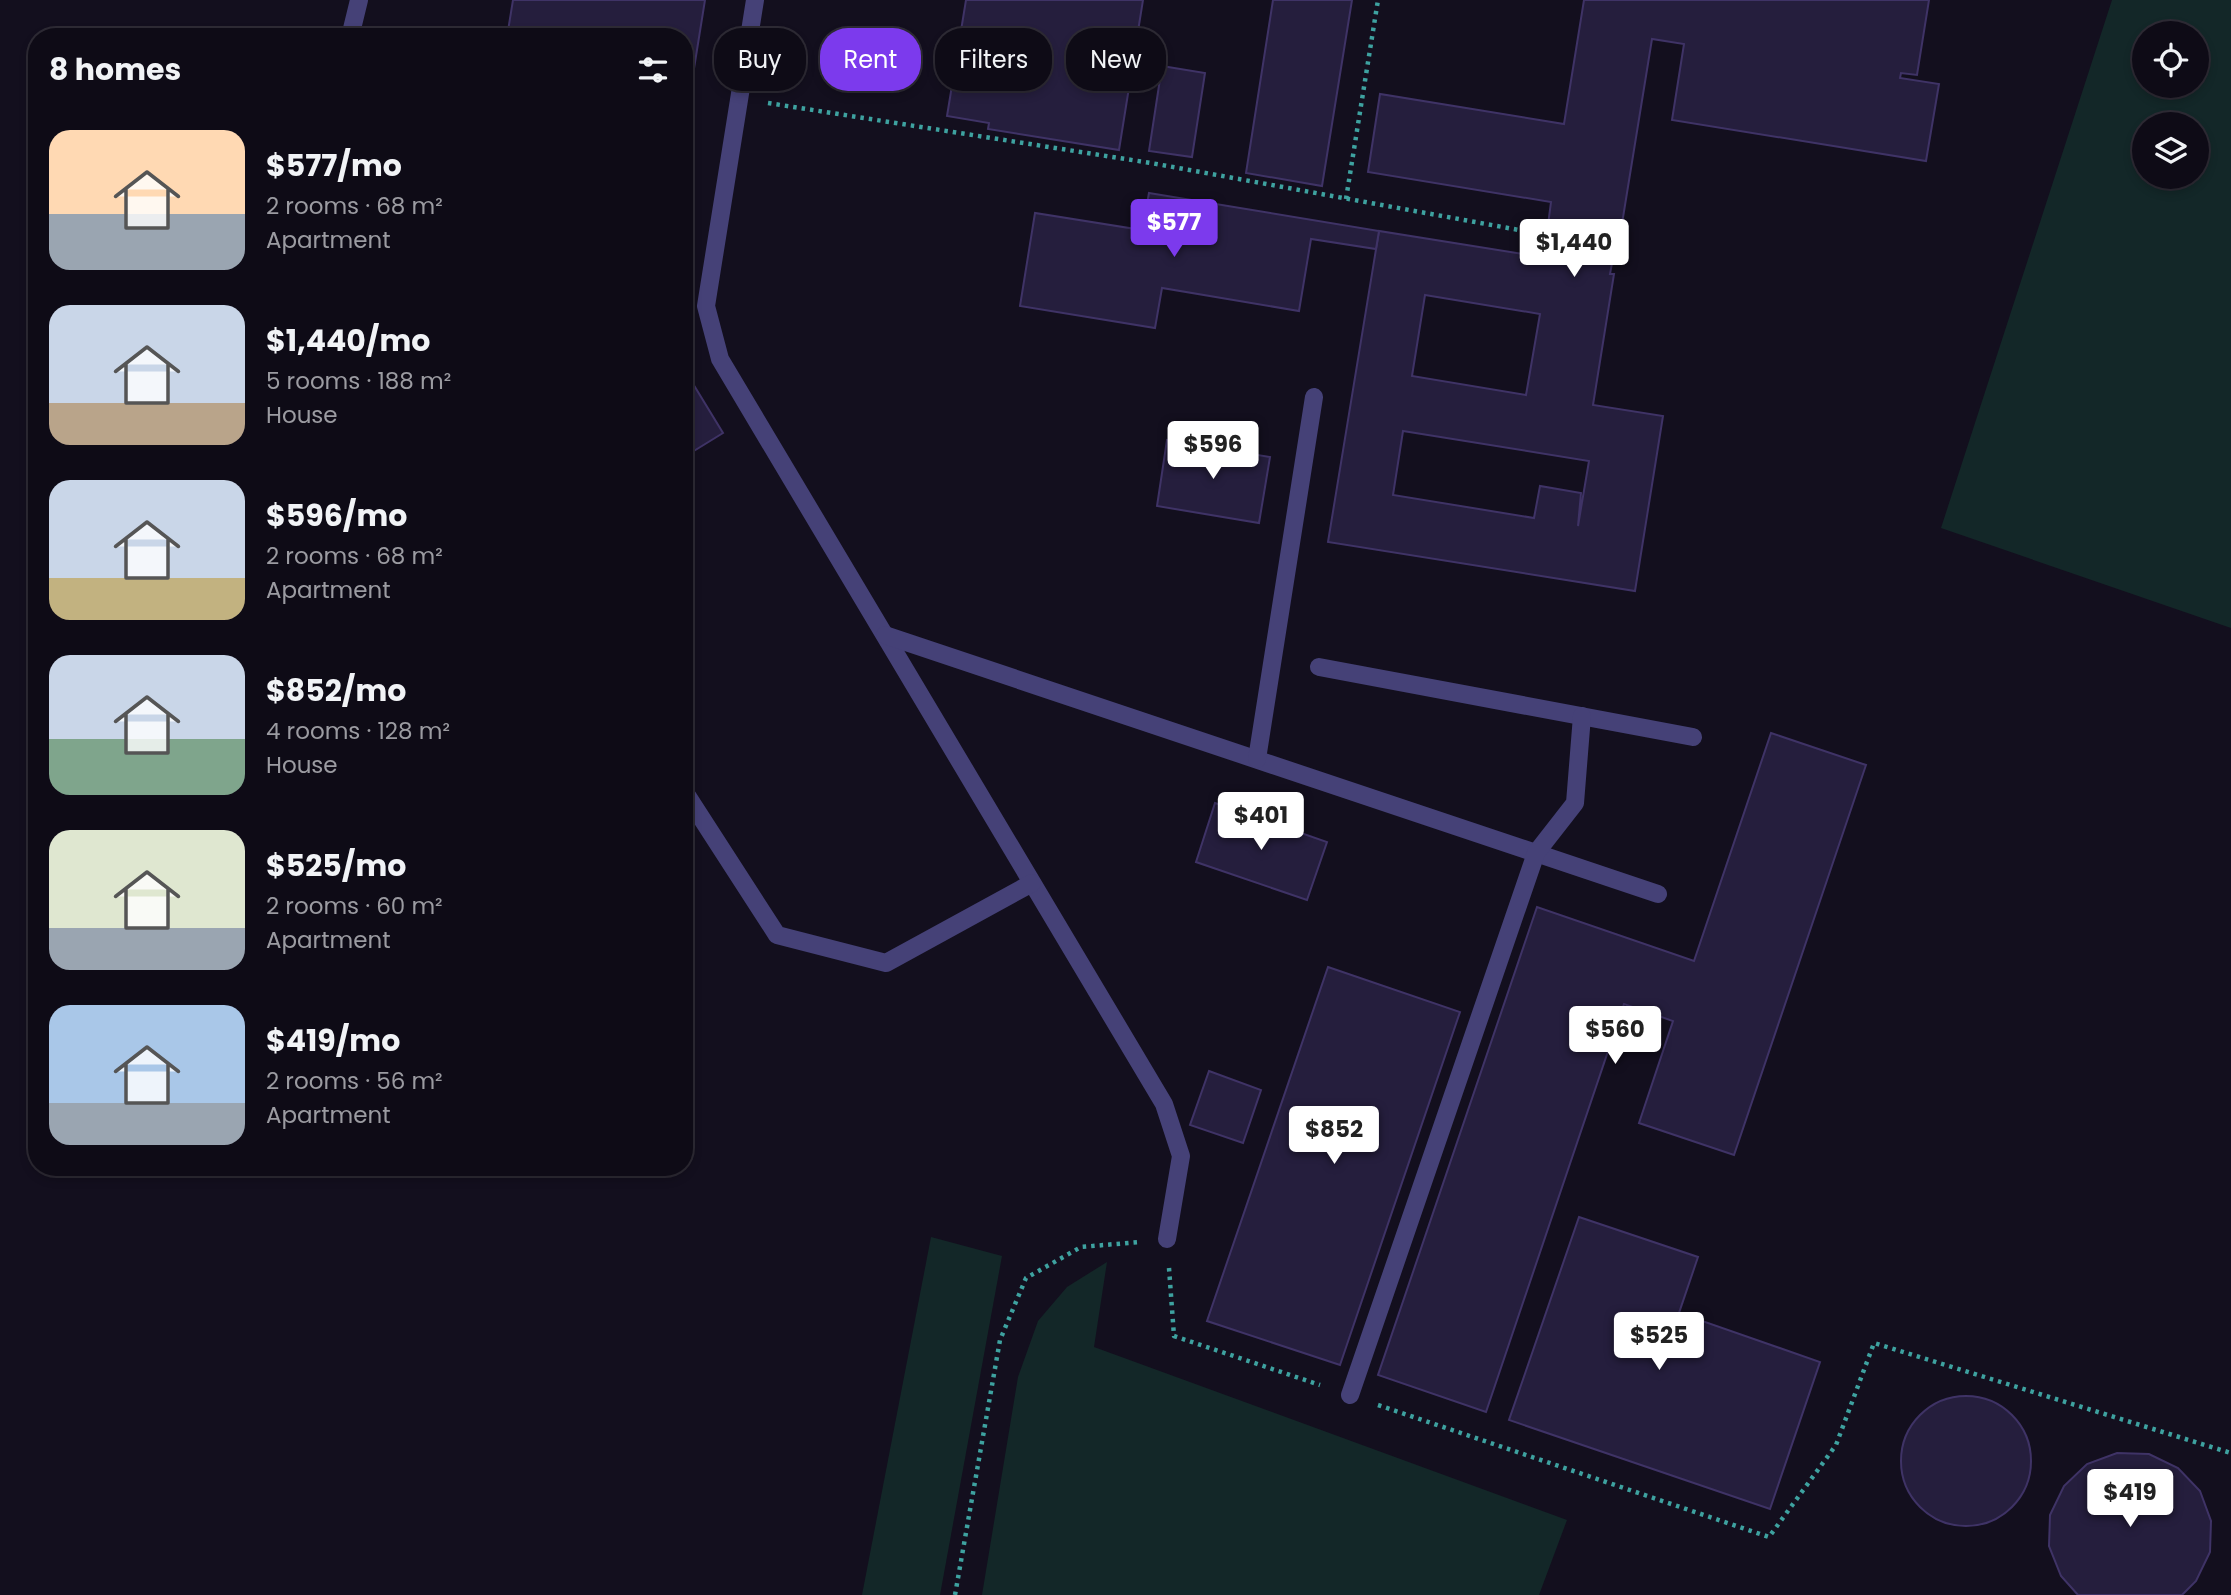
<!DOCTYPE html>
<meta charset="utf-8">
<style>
:root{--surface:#0e0b16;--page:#17141f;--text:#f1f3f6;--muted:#9b9ba1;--line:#2e2b35;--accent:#7c3aed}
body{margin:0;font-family:Poppins,sans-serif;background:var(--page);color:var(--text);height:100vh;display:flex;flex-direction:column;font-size:26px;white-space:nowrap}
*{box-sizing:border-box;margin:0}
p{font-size:23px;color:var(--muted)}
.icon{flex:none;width:38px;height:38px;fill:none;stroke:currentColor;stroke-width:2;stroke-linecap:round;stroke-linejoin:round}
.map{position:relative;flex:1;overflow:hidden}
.side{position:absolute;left:28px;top:28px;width:665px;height:1148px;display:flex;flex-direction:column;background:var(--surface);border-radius:28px;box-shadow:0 4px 10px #0003,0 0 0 2px var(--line)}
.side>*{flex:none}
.top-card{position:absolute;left:714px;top:28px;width:665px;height:63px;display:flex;gap:14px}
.fabs{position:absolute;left:2132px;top:21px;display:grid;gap:14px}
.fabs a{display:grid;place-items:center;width:77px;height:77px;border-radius:50%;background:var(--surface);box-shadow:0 4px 10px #0003,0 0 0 2px var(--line);font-size:35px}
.price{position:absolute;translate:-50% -60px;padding:0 16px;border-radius:7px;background:#fff;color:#222;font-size:23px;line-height:46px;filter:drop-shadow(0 2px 4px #0008)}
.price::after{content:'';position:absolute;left:50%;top:42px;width:21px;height:16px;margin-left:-10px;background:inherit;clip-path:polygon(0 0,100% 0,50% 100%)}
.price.selected{background:var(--accent);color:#fff}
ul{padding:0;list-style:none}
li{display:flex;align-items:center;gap:21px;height:175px;padding:0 21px}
li span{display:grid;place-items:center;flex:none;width:196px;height:140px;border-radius:21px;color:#555}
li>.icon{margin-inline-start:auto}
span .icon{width:84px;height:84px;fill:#fffc;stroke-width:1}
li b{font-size:30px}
h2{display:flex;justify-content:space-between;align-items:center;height:84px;padding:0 21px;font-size:30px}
.pill{padding:0 24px;border-radius:28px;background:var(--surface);box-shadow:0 4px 10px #0003,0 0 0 2px var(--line);font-size:24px;line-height:63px}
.pill.selected{background:var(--accent);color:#fff}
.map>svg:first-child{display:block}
.green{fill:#132728;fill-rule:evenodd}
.building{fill:#251e3d;stroke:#3f3366;stroke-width:2;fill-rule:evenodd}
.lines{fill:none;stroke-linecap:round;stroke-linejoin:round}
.path{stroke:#3ea2a0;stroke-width:4.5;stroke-dasharray:3.5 5;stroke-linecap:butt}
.minor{stroke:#454177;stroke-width:18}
</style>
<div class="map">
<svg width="2231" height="1595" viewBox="0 0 2231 1595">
<rect width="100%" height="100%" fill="#130f1e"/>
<g class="green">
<path d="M 2112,0 L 2231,0 L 2231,628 L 1941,528 ZM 2144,33 L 2196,33 L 2196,86 L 2144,86 ZM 2144,124 L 2196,124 L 2196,177 L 2144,177 Z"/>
<polygon points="931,1237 1002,1256 940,1595 862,1595"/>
<polygon points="1107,1262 1094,1347 1567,1520 1539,1595 982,1595 1018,1377 1038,1321 1067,1287"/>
</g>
<g class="building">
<polygon points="513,0 705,0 688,106 684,105 684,37 507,37"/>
<polygon points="966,0 1143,0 1119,150 988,129 989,123 947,116"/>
<polygon points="1273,0 1352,0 1322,186 1246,173"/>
<path d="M 1584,0 L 1929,0 L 1917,75 L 1901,73 L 1900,78 L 1939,84 L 1926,161 L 1672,120 L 1684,44 L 1652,39 L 1620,236 L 1617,236 L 1610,274 L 1614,274 L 1593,405 L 1663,416 L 1635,591 L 1328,542 L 1379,231 L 1548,258 L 1554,225 L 1548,225 L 1551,202 L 1368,172 L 1380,94 L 1564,124 ZM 1425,295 L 1540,314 L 1526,395 L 1412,376 ZM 1403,431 L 1589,461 L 1578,526 L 1581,493 L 1540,486 L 1534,518 L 1393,495 Z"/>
<polygon points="1162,66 1205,73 1192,157 1149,151"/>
<polygon points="1149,193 1379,231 1376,249 1311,239 1299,311 1162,288 1155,328 1020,306 1035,213 1142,230"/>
<polygon points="684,369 723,433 684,457"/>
<polygon points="1167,440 1270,457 1259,523 1157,506"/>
<polygon points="1771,733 1866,765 1734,1155 1639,1123 1673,1021 1624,1004 1486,1412 1378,1375 1537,907 1694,961"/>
<polygon points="1215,803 1327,842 1307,900 1196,862"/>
<polygon points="1328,967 1460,1012 1340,1365 1207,1321"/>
<polygon points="1209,1071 1261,1090 1243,1143 1190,1125"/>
<polygon points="1579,1217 1698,1257 1679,1313 1820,1362 1770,1509 1509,1420"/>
<circle cx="1966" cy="1461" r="65"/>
<polygon points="2117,1453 2149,1454 2178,1468 2200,1491 2211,1521 2210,1552 2196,1581 2182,1595 2078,1595 2061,1576 2049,1546 2050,1515 2064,1486 2087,1464"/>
</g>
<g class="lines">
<g class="path">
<polyline points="768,103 1151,163 1541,234"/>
<polyline points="1346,199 1378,0"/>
<polyline points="1169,1268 1174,1336 1320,1385"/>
<polyline points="1378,1405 1769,1537 1836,1445 1874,1343 2231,1453"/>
<polyline points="955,1595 1000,1340 1026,1278 1081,1247 1139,1242"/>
</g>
<g class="minor">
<polyline points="755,0 706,306 720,359 1164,1104 1181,1156 1167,1239"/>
<polyline points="350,37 359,0"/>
<polyline points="885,635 1658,894"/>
<polyline points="1319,667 1693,737"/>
<polyline points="1257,759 1314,397"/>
<polyline points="684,791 777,935 886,963 1032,883"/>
<polyline points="1350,1395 1536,853 1575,803 1582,716"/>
</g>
</g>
</svg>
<div class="fabs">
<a><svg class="icon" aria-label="locate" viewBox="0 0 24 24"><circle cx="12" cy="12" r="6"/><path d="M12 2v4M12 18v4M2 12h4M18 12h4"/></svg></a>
<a><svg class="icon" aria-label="layers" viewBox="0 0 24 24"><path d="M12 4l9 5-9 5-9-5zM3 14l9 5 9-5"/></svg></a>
</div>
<b class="price selected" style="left:1174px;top:259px">$577</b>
<b class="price" style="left:1574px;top:279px">$1,440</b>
<b class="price" style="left:1213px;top:481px">$596</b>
<b class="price" style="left:1261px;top:852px">$401</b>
<b class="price" style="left:1615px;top:1066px">$560</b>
<b class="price" style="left:1334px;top:1166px">$852</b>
<b class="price" style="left:1659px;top:1372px">$525</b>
<b class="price" style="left:2130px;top:1529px">$419</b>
<div class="top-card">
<a class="pill">Buy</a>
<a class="pill selected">Rent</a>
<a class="pill">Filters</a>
<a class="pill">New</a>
</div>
<section class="side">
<h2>8 homes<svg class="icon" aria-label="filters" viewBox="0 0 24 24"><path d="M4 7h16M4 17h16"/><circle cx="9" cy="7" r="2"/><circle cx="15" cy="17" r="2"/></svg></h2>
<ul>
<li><span style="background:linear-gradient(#ffd9b3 60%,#9aa5b1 0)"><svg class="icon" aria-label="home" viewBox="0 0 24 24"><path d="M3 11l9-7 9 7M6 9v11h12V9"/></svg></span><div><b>$577/mo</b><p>2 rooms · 68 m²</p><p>Apartment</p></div></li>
<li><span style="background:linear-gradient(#c9d6e8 70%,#b9a48a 0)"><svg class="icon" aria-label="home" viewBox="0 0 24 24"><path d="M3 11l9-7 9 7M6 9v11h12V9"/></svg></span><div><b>$1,440/mo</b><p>5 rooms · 188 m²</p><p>House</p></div></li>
<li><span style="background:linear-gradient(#c9d6e8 70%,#c2b280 0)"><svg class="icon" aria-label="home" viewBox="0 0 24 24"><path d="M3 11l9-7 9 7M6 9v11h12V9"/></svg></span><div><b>$596/mo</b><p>2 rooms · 68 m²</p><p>Apartment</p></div></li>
<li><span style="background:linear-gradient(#c9d6e8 60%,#7fa58c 0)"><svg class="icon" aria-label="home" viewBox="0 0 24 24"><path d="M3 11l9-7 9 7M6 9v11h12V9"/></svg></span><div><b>$852/mo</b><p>4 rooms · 128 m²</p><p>House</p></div></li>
<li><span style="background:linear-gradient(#dfe7d0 70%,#9aa5b1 0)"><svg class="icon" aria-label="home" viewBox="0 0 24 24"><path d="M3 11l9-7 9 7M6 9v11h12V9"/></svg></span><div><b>$525/mo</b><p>2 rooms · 60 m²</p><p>Apartment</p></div></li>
<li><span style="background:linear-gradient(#a9c7e8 70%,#9aa5b1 0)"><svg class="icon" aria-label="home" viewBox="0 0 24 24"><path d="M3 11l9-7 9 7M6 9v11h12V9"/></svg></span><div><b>$419/mo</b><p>2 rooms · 56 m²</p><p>Apartment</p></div></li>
</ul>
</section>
</div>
